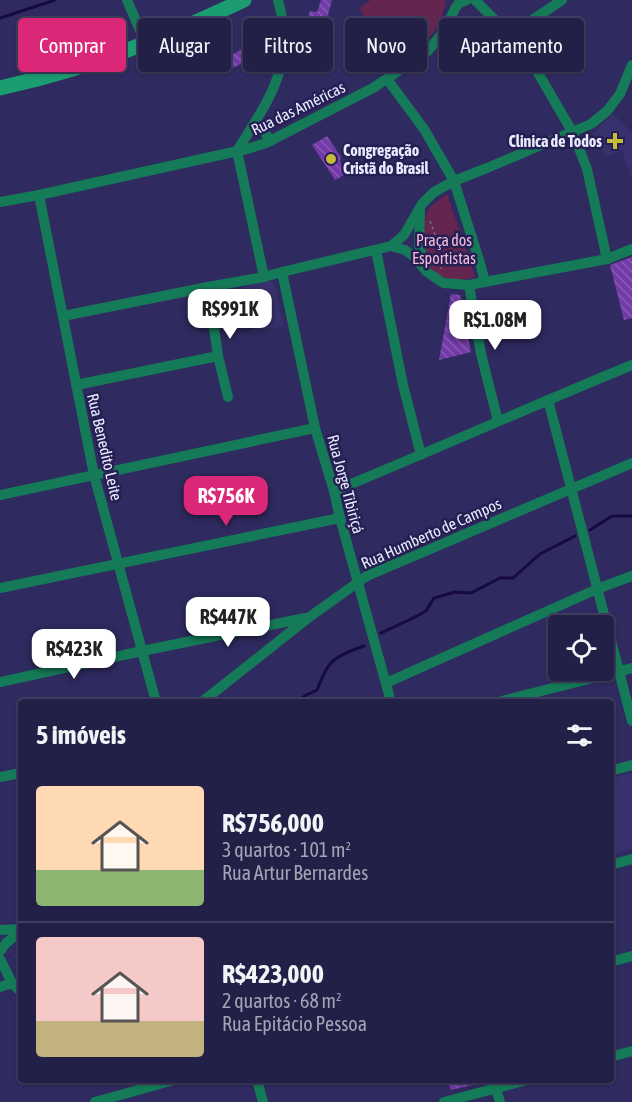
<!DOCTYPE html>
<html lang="pt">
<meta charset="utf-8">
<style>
:root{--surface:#232047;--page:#2f2d52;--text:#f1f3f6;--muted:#a3a3b4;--line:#403e60;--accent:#db2777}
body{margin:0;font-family:"Asap Condensed",sans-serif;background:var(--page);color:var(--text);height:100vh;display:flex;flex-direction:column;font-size:22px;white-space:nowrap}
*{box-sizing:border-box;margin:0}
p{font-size:20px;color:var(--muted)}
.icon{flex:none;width:33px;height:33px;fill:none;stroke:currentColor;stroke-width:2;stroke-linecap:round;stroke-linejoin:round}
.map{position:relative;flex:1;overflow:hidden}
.drawer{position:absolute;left:18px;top:699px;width:596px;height:384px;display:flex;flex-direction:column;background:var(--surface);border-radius:6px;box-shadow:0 2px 4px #0004,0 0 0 2px var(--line)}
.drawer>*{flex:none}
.hud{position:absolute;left:18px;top:18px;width:597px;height:54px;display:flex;gap:12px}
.fabs{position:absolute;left:548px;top:615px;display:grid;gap:12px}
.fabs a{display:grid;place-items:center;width:66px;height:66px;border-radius:6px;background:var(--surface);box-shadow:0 2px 4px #0004,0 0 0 2px var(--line);font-size:30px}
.price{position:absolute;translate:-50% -51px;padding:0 14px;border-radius:12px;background:#fff;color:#222;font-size:20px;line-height:39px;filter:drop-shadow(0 2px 3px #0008)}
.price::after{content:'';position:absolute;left:50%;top:36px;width:18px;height:14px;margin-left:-9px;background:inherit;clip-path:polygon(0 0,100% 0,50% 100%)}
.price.current{background:var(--accent);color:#fff}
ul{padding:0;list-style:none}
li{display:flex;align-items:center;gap:18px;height:150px;padding:0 18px}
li+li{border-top:2px solid var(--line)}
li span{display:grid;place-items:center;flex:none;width:168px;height:120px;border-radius:6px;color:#555}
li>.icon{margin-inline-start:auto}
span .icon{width:72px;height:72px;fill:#fffc;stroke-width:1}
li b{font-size:26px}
h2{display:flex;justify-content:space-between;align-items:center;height:72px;padding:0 18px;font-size:26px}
.tag{padding:0 21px;border-radius:6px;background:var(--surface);box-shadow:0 2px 4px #0004,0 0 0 2px var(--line);font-size:21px;line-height:54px}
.tag.current{background:var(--accent);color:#fff}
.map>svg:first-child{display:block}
.built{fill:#37326e}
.green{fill:#64264e}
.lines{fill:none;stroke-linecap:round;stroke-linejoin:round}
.stream{stroke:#170944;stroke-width:3}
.building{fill:url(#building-back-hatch)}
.path{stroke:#6f6c96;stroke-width:1.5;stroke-dasharray:3 3;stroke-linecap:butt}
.street{stroke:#157a58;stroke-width:10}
.secondary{stroke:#1b9d71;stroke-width:15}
.poi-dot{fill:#c7bb3c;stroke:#251f53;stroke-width:2}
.labels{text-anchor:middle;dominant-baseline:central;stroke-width:5;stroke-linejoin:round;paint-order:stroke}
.street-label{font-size:16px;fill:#e9eafe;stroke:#251f53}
.poi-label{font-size:16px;font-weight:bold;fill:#e9eafe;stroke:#251f53;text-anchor:end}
.park-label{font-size:16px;fill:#f7bcdd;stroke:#251f53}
</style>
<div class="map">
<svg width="632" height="1102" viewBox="0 0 632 1102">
<defs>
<pattern id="building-back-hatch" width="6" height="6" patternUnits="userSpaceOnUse" patternTransform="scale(1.5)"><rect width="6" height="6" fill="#733ba8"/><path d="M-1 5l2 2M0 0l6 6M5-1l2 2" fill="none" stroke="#8758b5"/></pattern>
</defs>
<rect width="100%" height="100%" fill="#2f2a5f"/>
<g class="built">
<polygon points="613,114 632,133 632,177 631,178 622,150 606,157 593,133"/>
<polygon points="267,280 273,282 276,288 283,326 252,333 243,286"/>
<polygon points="632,773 632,849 611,855 611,778"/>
</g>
<g class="green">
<path d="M 371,0 L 446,0 C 440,34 422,48 393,63 L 359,8 Z"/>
<path d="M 447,194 L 475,277 C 460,282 437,281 428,264 C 426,260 425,251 424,246 C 422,234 422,220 429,209 C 433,203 442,199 447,194 Z"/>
</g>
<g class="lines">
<g class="stream">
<polyline points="0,18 55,0"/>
<polyline points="590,530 612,516 632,516"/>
<polyline points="381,633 411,619 426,611 434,598 455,592 471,593 500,578 513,578 540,554 575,536"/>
<path d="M 297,702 L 306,695 L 317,690 C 321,681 324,671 330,664 C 338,655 353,650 364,646"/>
</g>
</g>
<g class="building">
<polygon points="321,0 332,0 319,50 307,46 314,19 308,18 310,11 317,12"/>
<polygon points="271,34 277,45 227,71 222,60"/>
<polygon points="327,136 341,157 340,161 346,174 335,180 312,145"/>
<polygon points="632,257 632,318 624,320 610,265"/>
<polygon points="451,294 460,295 471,352 439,360"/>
<polygon points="19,952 21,955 21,964 15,955"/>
<polygon points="447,1080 482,1080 481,1083 451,1090"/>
</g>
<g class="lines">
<polyline class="path" points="430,221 438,243 441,269"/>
<g class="street">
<polyline points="127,0 146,44"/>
<polyline points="475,0 510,35 534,66 573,133 587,169 607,259"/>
<polyline points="510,35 562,0"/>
<polyline points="387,79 424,129 454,181 480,263 485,282"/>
<polyline points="257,119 262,129 271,141"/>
<polyline points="39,195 94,475 156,702"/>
<polyline points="0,202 39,195 247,149 266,143 373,88 428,51 443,32 456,7 459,3 467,0"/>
<polyline points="420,211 419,245 425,266"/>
<polyline points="391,246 405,250 412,255 427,272 443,283 469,285 607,259 632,249"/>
<polyline points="376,250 403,385 421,455"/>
<polyline points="282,272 315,428 334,491 340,518 391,702"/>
<path d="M 264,277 L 237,151 C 270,97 296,66 278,0"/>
<polyline points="469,285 481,354 498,421"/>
<polyline points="208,287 218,356 228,397"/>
<polyline points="63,316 208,287 264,277 282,272 391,246 404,235 422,204 434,192 454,181 487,168 591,124 607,111 620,94 632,65"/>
<polyline points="76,385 218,356"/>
<polyline points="548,400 632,721"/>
<path d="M 334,491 C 434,450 532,406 632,365"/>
<polyline points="0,495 315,428"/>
<polyline points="0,588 340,518"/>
<polyline points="0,682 142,651 305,618"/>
<polyline points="386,683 597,589 632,576"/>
<polyline points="202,702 308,618 367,576 632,463"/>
<polyline points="498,702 632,668"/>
<polyline points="610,771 632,765"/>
<polyline points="0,777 21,773"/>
<polyline points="610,865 632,859"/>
<polyline points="0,930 21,929"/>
<polyline points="0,951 6,943 21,931"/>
<polyline points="0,959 12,983 21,992"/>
<polyline points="610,962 632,956"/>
<polyline points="0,987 12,983"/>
<polyline points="610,1057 632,1051"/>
<polyline points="257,1080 263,1102"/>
<polyline points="493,1080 500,1102"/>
<polyline points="95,1102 174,1080"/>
<polyline points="444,1102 527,1080"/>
</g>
<path class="secondary" d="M 0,88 C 50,77 99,62 146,43 C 179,30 212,15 244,0"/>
</g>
<g class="poi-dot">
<path d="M612 132h6v6h6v6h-6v6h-6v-6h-6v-6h6z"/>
<circle cx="331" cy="159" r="6"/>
</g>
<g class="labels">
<g class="street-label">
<text transform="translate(298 108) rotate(-26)">Rua das Américas</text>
<text transform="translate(105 447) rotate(77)">Rua Benedito Leite</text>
<text transform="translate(346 484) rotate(75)">Rua Jorge Tibiriçá</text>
<text transform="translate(431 533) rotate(-24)">Rua Humberto de Campos</text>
</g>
<g class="poi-label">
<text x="602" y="141">Clinica de Todos</text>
<text x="343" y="150" text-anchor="start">Congregação<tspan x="343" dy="18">Cristã do Brasil</tspan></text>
</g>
<g class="park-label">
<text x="444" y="240">Praça dos<tspan x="444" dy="18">Esportistas</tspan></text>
</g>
</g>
</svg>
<div class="fabs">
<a><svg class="icon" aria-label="locate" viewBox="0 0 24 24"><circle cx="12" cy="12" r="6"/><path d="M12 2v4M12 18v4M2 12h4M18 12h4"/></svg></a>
</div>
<b class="price" style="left:230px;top:340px">R$991K</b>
<b class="price" style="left:495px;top:351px">R$1.08M</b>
<b class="price current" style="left:226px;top:527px">R$756K</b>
<b class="price" style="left:228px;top:648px">R$447K</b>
<b class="price" style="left:74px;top:680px">R$423K</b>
<div class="hud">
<a class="tag current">Comprar</a>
<a class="tag">Alugar</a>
<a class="tag">Filtros</a>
<a class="tag">Novo</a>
<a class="tag">Apartamento</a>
</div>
<section class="drawer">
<h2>5 imóveis<svg class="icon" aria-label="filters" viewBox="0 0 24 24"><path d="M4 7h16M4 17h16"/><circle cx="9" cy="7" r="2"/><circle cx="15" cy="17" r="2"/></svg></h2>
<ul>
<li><span style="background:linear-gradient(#ffd9b3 70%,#8fb573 0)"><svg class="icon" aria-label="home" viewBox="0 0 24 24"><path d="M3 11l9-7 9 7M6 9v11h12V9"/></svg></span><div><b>R$756,000</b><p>3 quartos · 101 m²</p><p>Rua Artur Bernardes</p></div></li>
<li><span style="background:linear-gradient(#f6c9c9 70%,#c2b280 0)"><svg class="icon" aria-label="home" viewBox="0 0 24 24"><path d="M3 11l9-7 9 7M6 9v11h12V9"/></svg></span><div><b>R$423,000</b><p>2 quartos · 68 m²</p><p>Rua Epitácio Pessoa</p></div></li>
</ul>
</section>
</div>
